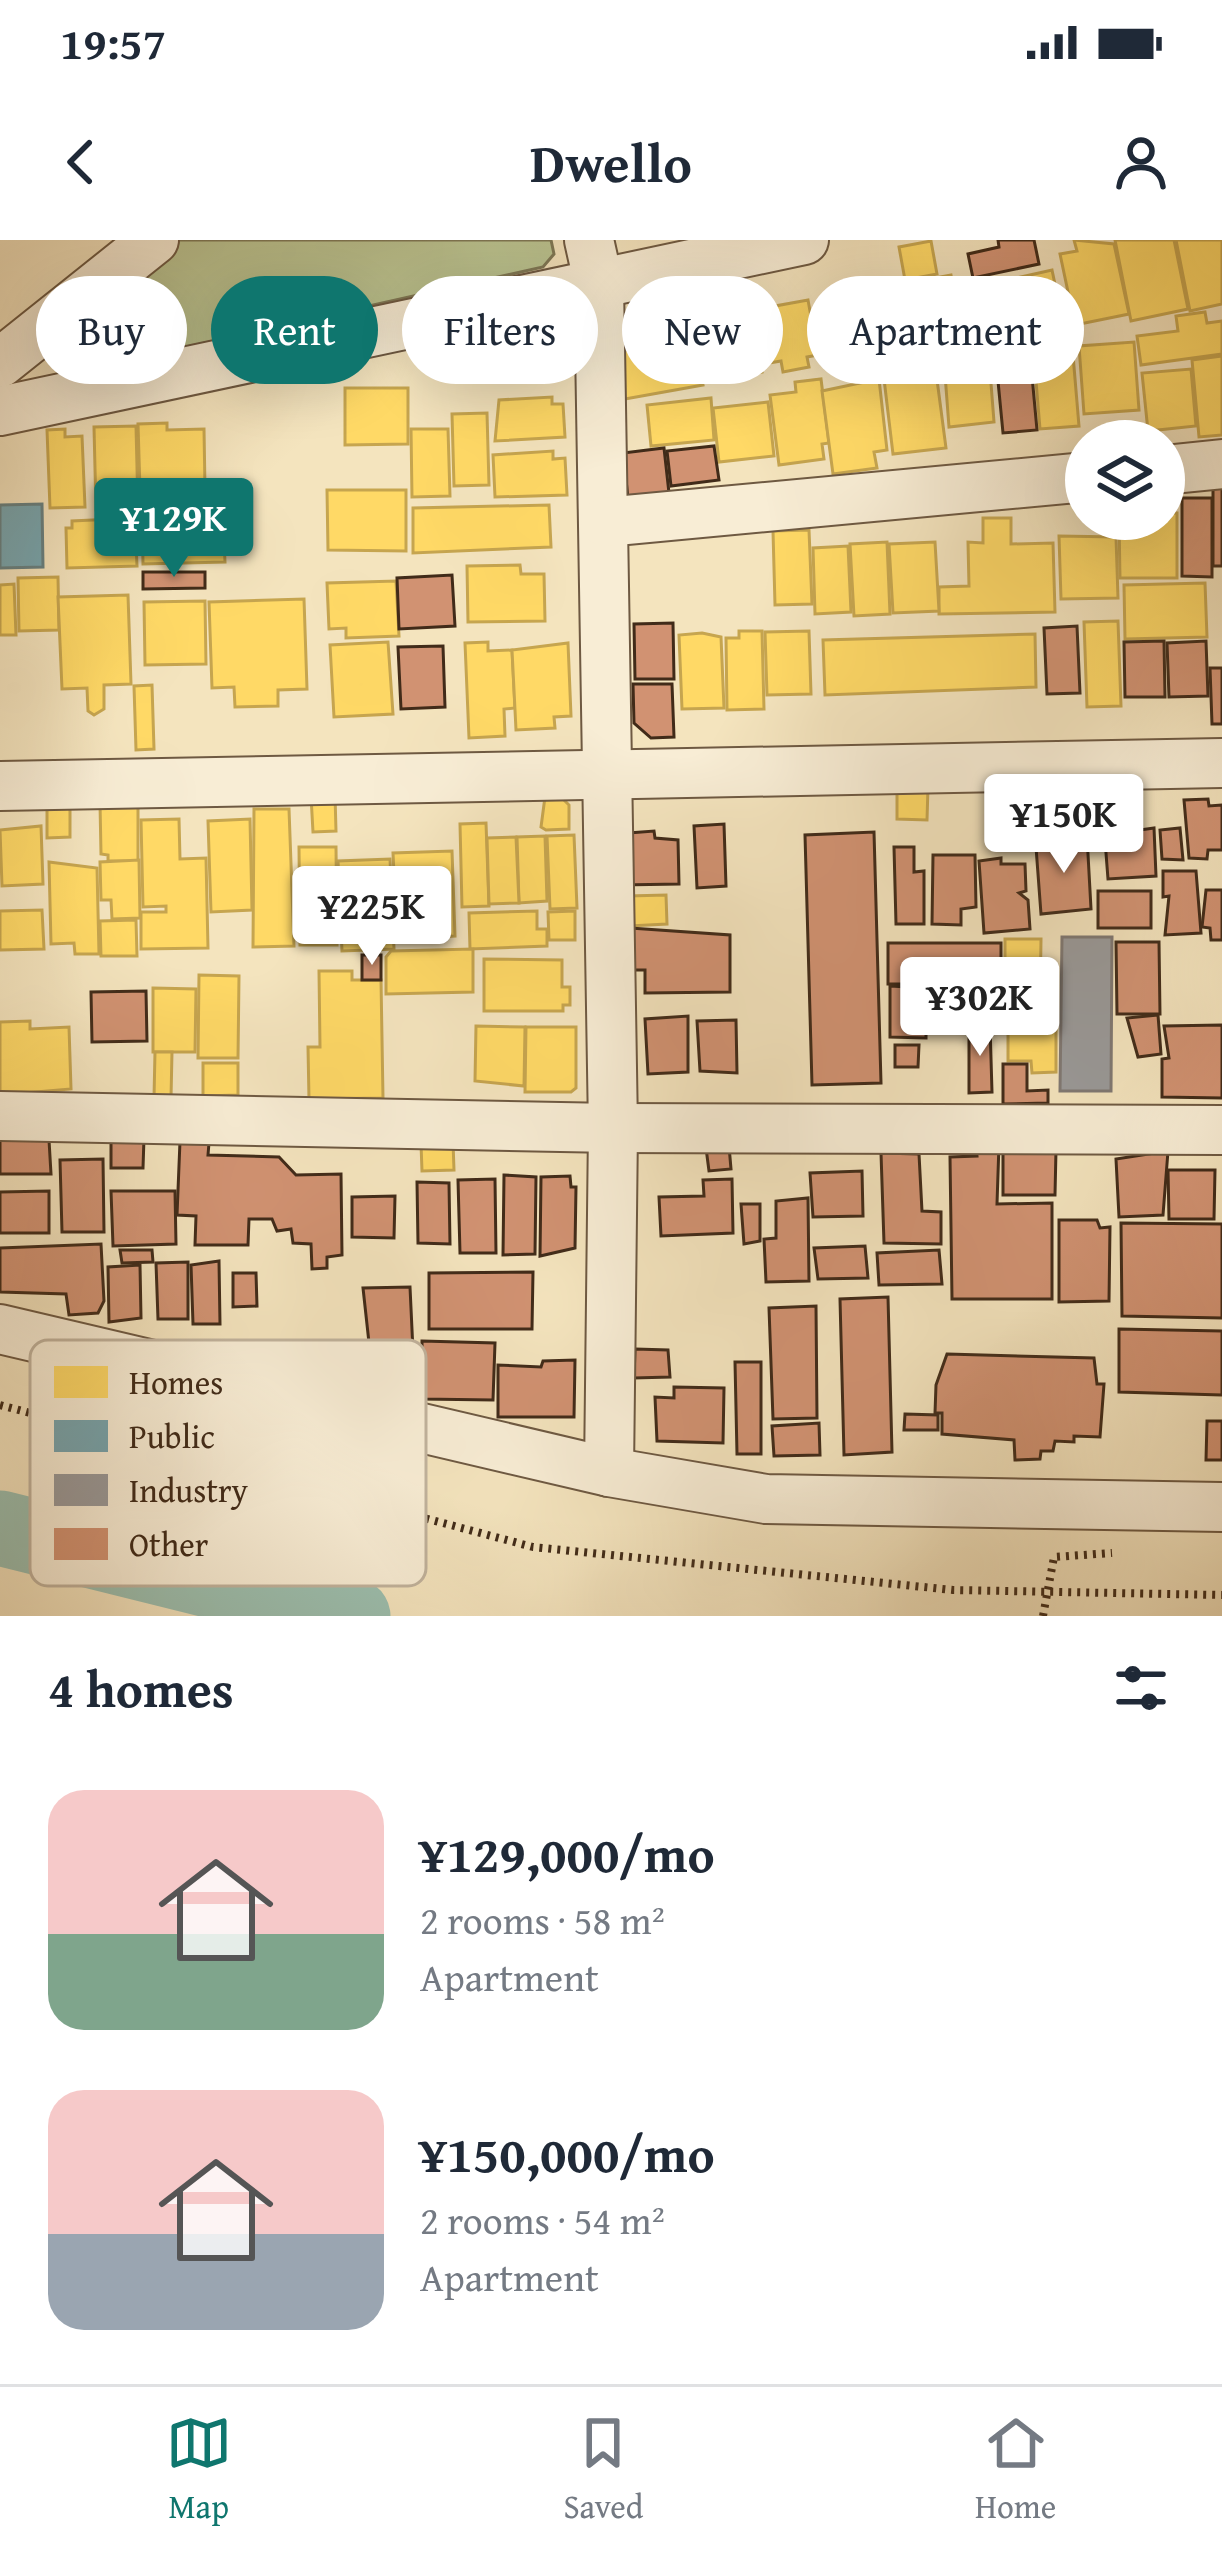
<!DOCTYPE html>
<meta charset="utf-8">
<style>
:root{--surface:#fff;--page:#f6f6f7;--text:#1f2937;--muted:#747a83;--line:#e0e1e3;--accent:#0f766e}
body{margin:0;font-family:"Gentium Book Plus",serif;background:var(--page);color:var(--text);height:100vh;display:flex;flex-direction:column;font-size:45px;white-space:nowrap}
*{box-sizing:border-box;margin:0}
p{font-size:39px;color:var(--muted)}
.icon{flex:none;width:66px;height:66px;fill:none;stroke:currentColor;stroke-width:2;stroke-linecap:round;stroke-linejoin:round}
.map{position:relative;height:1376px;overflow:hidden}
.panel{display:flex;flex-direction:column;background:var(--surface);flex:1}
.panel>*{flex:none}
.hud{position:absolute;left:36px;top:36px;width:1152px;height:108px;display:flex;gap:24px}
.buttons{position:absolute;left:1065px;top:180px;display:grid;gap:24px}
.buttons a{display:grid;place-items:center;width:120px;height:120px;border-radius:50%;background:var(--surface);box-shadow:0 12px 48px #0002;font-size:60px}
.price{position:absolute;translate:-50% -102px;padding:0 27px;border-radius:12px;background:#fff;color:#222;font-size:39px;line-height:78px;filter:drop-shadow(0 3px 6px #0008)}
.price::after{content:'';position:absolute;left:50%;top:72px;width:36px;height:27px;margin-left:-18px;background:inherit;clip-path:polygon(0 0,100% 0,50% 100%)}
.price.active{background:var(--accent);color:#fff}
ul{padding:0;list-style:none}
li{display:flex;align-items:center;gap:36px;height:300px;padding:0 48px}
li span{display:grid;place-items:center;flex:none;width:336px;height:240px;border-radius:36px;color:#555}
li>.icon{margin-inline-start:auto}
span .icon{width:144px;height:144px;fill:#fffc;stroke-width:1}
li b{font-size:51px}
h2{display:flex;justify-content:space-between;align-items:center;height:144px;padding:0 48px;font-size:51px}
.chip{padding:0 42px;border-radius:54px;background:var(--surface);box-shadow:0 12px 48px #0002;font-size:42px;line-height:108px}
.chip.active{background:var(--accent);color:#fff}
.status{display:flex;justify-content:space-between;align-items:center;height:84px;padding:0 60px;background:var(--surface);direction:ltr}
.status svg{height:33px;fill:currentColor}
header{display:flex;justify-content:space-between;align-items:center;height:156px;padding:0 48px;background:var(--surface);font-size:54px;font-weight:600}
.menu{display:flex;justify-content:space-around;align-items:center;height:168px;border-top:3px solid var(--line);background:var(--surface);font-size:33px;color:var(--muted)}
.menu a{display:grid;justify-items:center;gap:6px}
.menu .active{color:var(--accent)}
.map>svg:first-child{display:block}
.green{fill:#bac492;stroke:#7e7856;stroke-width:3}
.homes{fill:#ffd966;stroke:#c6a54f;stroke-width:3}
.public{fill:#76a5af;stroke:#668082;stroke-width:3}
.industry{fill:#999;stroke:#7f7873;stroke-width:3}
.lines{fill:none;stroke-linecap:round;stroke-linejoin:round}
.river{stroke:#9cbfaf;stroke-width:75}
.building{fill:#d19272;stroke:#412b19;stroke-width:3}
.minor-casing{stroke:#6e5942;stroke-width:52}
.path{stroke:#412b19;stroke-width:8;stroke-dasharray:3 6;stroke-linecap:butt}
.minor{stroke:#f8edd5;stroke-width:48}
.key{fill:#f8edd5;stroke:#c1b39d;stroke-width:3}
.key-label{font-size:33px;fill:#412b19}
</style>
<div class="status"><b>19:57</b><svg viewBox="0 0 49 12"><path d="M0 12V9h3v3zM5 12V6h3v6zM10 12V3h3v9zM15 12V0h3v12zM26 1h20v11H26zM47 4h2v5h-2z"/></svg></div>
<header><svg class="icon" aria-label="back" viewBox="0 0 24 24"><path d="M15 5l-7 7 7 7"/></svg>Dwello<svg class="icon" aria-label="person" viewBox="0 0 24 24"><circle cx="12" cy="8" r="4"/><path d="M4 21q1-7 8-7t8 7"/></svg></header>
<div class="map">
<svg width="1222" height="1376" viewBox="0 0 1222 1376">
<rect width="100%" height="100%" fill="#f4e4be"/>
<filter id="stains"><feTurbulence type="fractalNoise" baseFrequency=".00167" numOctaves="4"/><feColorMatrix values="0 0 0 0 .2 0 0 0 0 .09 0 0 0 0 .02 0 0 0 .5 -.17"/></filter>
<radialGradient id="worn" r=".72"><stop offset=".6" stop-color="#630" stop-opacity="0"/><stop offset="1" stop-color="#630" stop-opacity=".3"/></radialGradient>
<polygon class="green" points="177,0 551,0 554,14 543,27 71,133 54,112 56,97"/>
<g class="homes">
<polygon points="1074,0 1114,4 1129,74 1075,85 1060,14 1077,11"/>
<polygon points="1115,0 1174,0 1188,69 1131,81"/>
<polygon points="1176,0 1222,0 1222,64 1190,71"/>
<polygon points="931,1 937,34 905,40 899,7"/>
<polygon points="1052,30 1064,87 1023,95 1012,39"/>
<polygon points="951,35 964,101 921,110 908,43"/>
<polygon points="989,44 990,50 1009,46 1018,97 968,106 957,50"/>
<polygon points="693,54 698,80 663,88 657,62"/>
<polygon points="808,60 818,115 807,117 809,127 783,132 781,121 763,124 753,70"/>
<polygon points="865,62 876,115 825,125 815,72"/>
<polygon points="750,72 762,132 711,142 699,81"/>
<polygon points="1205,72 1207,83 1222,81 1222,114 1141,125 1137,96 1178,91 1176,76"/>
<polygon points="530,88 530,99 561,98 562,138 495,141 492,89"/>
<polygon points="694,98 703,145 625,159 617,112"/>
<polygon points="1134,102 1139,170 1084,174 1079,106"/>
<polygon points="1073,115 1079,186 1040,189 1034,118"/>
<polygon points="1222,116 1222,195 1199,197 1192,120"/>
<polygon points="989,118 994,182 949,187 944,121"/>
<polygon points="1191,129 1196,186 1148,191 1142,133"/>
<polygon points="936,132 946,208 893,214 884,139"/>
<polygon points="821,139 829,203 822,204 824,219 779,225 770,155 796,152 795,142"/>
<polygon points="879,139 887,210 874,212 877,228 833,234 822,151"/>
<polygon points="345,148 408,148 408,204 345,205"/>
<polygon points="552,157 552,164 563,164 565,197 495,201 499,160"/>
<polygon points="711,158 714,200 651,206 647,165"/>
<polygon points="768,162 774,216 719,222 713,168"/>
<polygon points="487,173 489,245 454,246 452,174"/>
<polygon points="167,183 167,190 204,189 205,249 140,250 138,184"/>
<polygon points="136,186 138,269 96,270 94,187"/>
<polygon points="65,189 65,197 82,196 85,267 50,268 47,190"/>
<polygon points="411,189 448,189 450,256 412,257"/>
<polygon points="553,211 553,219 565,218 567,255 495,257 493,215"/>
<polygon points="327,250 406,250 406,311 328,310"/>
<polygon points="170,257 200,257 206,274 223,274 225,322 143,324 142,272 154,272 153,264 170,264"/>
<polygon points="549,265 551,307 413,313 413,268"/>
<polygon points="1164,273 1177,273 1177,338 1120,338 1119,282 1164,279"/>
<polygon points="135,278 137,326 67,328 66,288 72,288 72,281"/>
<polygon points="983,278 1011,278 1011,304 1053,303 1055,372 939,374 939,347 969,346 968,302 983,303"/>
<polygon points="809,290 812,364 775,365 773,291"/>
<polygon points="1059,296 1116,297 1118,358 1061,359"/>
<polygon points="887,302 890,374 854,376 850,304"/>
<polygon points="935,302 939,371 893,373 889,304"/>
<polygon points="848,306 851,372 815,374 813,308"/>
<polygon points="520,325 521,334 544,334 545,381 468,382 467,326"/>
<polygon points="58,337 59,390 19,391 18,338"/>
<polygon points="396,341 399,396 346,398 346,388 329,389 327,343"/>
<polygon points="1205,343 1207,397 1125,399 1124,345"/>
<polygon points="14,344 16,395 0,395 0,345"/>
<polygon points="128,355 131,444 104,445 104,469 94,475 88,471 87,448 62,449 58,357"/>
<polygon points="304,359 307,449 278,450 278,466 235,467 234,447 212,448 209,362"/>
<polygon points="205,361 206,424 145,425 144,362"/>
<polygon points="1118,381 1121,466 1087,467 1084,382"/>
<polygon points="739,391 762,391 764,469 727,470 726,398 739,398"/>
<polygon points="809,391 811,454 767,455 765,392"/>
<polygon points="702,393 721,397 724,468 682,469 679,395"/>
<polygon points="1035,394 1036,447 825,455 823,400"/>
<polygon points="388,402 393,474 334,477 330,405"/>
<polygon points="488,402 488,411 512,410 515,468 504,469 505,496 469,498 465,403"/>
<polygon points="568,403 571,476 554,477 555,488 516,490 512,410"/>
<polygon points="152,445 154,509 136,510 134,446"/>
<polygon points="1125,541 1125,574 1102,574 1101,542"/>
<polygon points="1029,543 1030,582 997,584 996,544"/>
<polygon points="897,546 928,547 927,580 897,579"/>
<polygon points="335,555 336,591 313,592 311,556"/>
<polygon points="560,556 569,565 569,589 546,590 541,587 545,557"/>
<polygon points="47,561 70,561 70,597 47,598"/>
<polygon points="100,563 138,563 138,621 108,621 108,615 101,614"/>
<polygon points="254,569 289,569 294,706 253,707"/>
<polygon points="179,579 180,619 206,618 208,708 141,709 141,672 166,672 166,666 143,667 141,580"/>
<polygon points="250,579 252,670 211,672 208,581"/>
<polygon points="486,583 489,666 462,667 460,584"/>
<polygon points="41,586 43,644 2,646 0,590"/>
<polygon points="574,595 577,668 550,669 547,596"/>
<polygon points="545,596 547,661 519,663 517,597"/>
<polygon points="516,597 519,663 489,664 487,598"/>
<polygon points="299,607 336,607 337,705 300,705"/>
<polygon points="452,611 455,696 397,699 393,613"/>
<polygon points="390,619 394,709 342,711 338,621"/>
<polygon points="139,620 140,678 112,679 111,660 101,660 100,622"/>
<polygon points="49,622 97,628 99,714 75,714 74,703 51,704"/>
<polygon points="666,655 667,684 629,686 628,656"/>
<polygon points="42,670 44,709 0,710 0,671"/>
<polygon points="537,671 537,689 547,689 547,706 470,709 469,673"/>
<polygon points="575,671 575,700 549,700 548,672"/>
<polygon points="136,680 137,716 101,716 100,681"/>
<polygon points="1005,699 1041,699 1040,768 1005,768"/>
<polygon points="473,709 473,752 386,754 386,717 391,711"/>
<polygon points="484,719 562,720 562,747 570,747 570,765 563,765 563,771 484,771"/>
<polygon points="319,731 352,731 352,740 381,740 383,858 309,859 308,807 320,807"/>
<polygon points="199,735 239,736 238,818 198,818"/>
<polygon points="153,748 196,749 195,812 153,812"/>
<polygon points="1008,769 1038,774 1038,769 1056,769 1056,832 1032,833 1031,821 1008,821"/>
<polygon points="30,781 30,789 69,787 71,849 0,855 0,782"/>
<polygon points="476,786 525,787 524,846 475,841"/>
<polygon points="526,787 576,787 576,848 571,852 525,852"/>
<polygon points="155,812 172,812 171,858 154,858"/>
<polygon points="203,823 238,823 238,855 203,856"/>
<polygon points="453,902 454,930 422,931 421,904"/>
</g>
<polygon class="public" points="42,264 43,327 0,328 0,265"/>
<polygon class="industry" points="1062,697 1112,697 1111,851 1060,851"/>
<g class="lines">
<polyline class="river" points="0,1288 353,1376"/>
</g>
<g class="building">
<polygon points="998,0 1034,0 1039,24 973,38 968,14 999,7"/>
<polygon points="1020,108 1021,115 1030,114 1037,190 1003,193 995,110"/>
<polygon points="714,206 719,240 671,246 667,211"/>
<polygon points="664,208 669,253 628,258 623,213"/>
<rect x="1213" y="242" width="9" height="84"/>
<polygon points="1182,258 1212,258 1212,337 1182,336"/>
<polygon points="143,332 205,332 205,348 143,349"/>
<polygon points="452,335 455,386 399,389 397,338"/>
<polygon points="673,383 674,439 635,439 634,384"/>
<polygon points="1077,386 1080,453 1047,454 1044,388"/>
<polygon points="1164,401 1165,457 1125,457 1124,402"/>
<polygon points="1206,401 1208,456 1169,457 1167,403"/>
<polygon points="443,406 445,467 401,469 398,407"/>
<polygon points="1210,428 1222,428 1222,484 1212,484"/>
<polygon points="633,444 672,444 674,497 651,498 634,483"/>
<polygon points="1039,548 1056,549 1055,584 1037,583"/>
<polygon points="1208,559 1209,566 1222,565 1222,610 1208,610 1207,619 1189,618 1184,560"/>
<polygon points="724,584 726,646 697,648 694,586"/>
<polygon points="1140,584 1140,590 1154,588 1156,636 1108,639 1104,587"/>
<polygon points="1180,588 1183,620 1162,619 1160,590"/>
<polygon points="654,591 655,598 678,600 679,644 620,645 616,594"/>
<polygon points="874,592 881,843 812,845 805,595"/>
<polygon points="1087,596 1091,669 1041,674 1036,607 1067,604 1068,597"/>
<polygon points="894,607 914,607 914,632 924,631 924,684 896,684"/>
<polygon points="933,615 975,615 976,667 961,669 961,685 932,684"/>
<polygon points="1001,618 1001,624 1025,624 1026,651 1019,653 1028,660 1030,689 984,693 979,621"/>
<polygon points="1163,631 1196,631 1201,693 1165,695 1169,656 1163,657"/>
<polygon points="1206,650 1222,650 1222,700 1211,700 1210,688 1202,687"/>
<rect x="1098" y="651" width="53" height="37"/>
<polygon points="630,688 730,695 730,752 645,753 645,730 630,730"/>
<polygon points="1116,702 1159,702 1160,774 1117,774"/>
<polygon points="888,703 1001,703 1001,780 948,779 947,744 888,744"/>
<rect x="362" y="715" width="19" height="25"/>
<polygon points="890,746 926,748 926,798 890,797"/>
<polygon points="146,751 147,801 92,802 91,752"/>
<polygon points="1158,775 1161,814 1138,817 1127,778"/>
<polygon points="688,776 688,832 648,834 645,779"/>
<polygon points="736,780 737,833 700,831 697,781"/>
<polygon points="969,784 990,785 992,852 969,853"/>
<polygon points="1222,785 1222,858 1162,857 1162,819 1169,818 1164,786"/>
<polygon points="895,805 919,805 918,827 895,827"/>
<polygon points="1003,824 1027,824 1027,851 1048,850 1048,863 1003,864"/>
<polygon points="111,897 144,898 143,928 111,928"/>
<polygon points="0,899 49,900 51,934 0,934"/>
<polygon points="180,901 209,903 208,915 279,917 296,935 341,934 342,1015 327,1017 327,1028 312,1029 311,1004 293,1003 291,989 277,991 272,979 249,979 248,1005 195,1005 196,976 177,975"/>
<polygon points="976,904 999,904 997,964 1052,963 1052,1059 952,1059 950,917 977,916"/>
<polygon points="729,906 731,929 709,931 706,908"/>
<polygon points="1003,910 1056,910 1055,955 1003,955"/>
<polygon points="1168,911 1163,975 1119,977 1116,919"/>
<polygon points="881,913 919,914 922,971 941,972 941,1004 884,1003"/>
<polygon points="103,919 104,992 62,992 60,920"/>
<polygon points="1168,930 1215,930 1214,979 1169,979"/>
<polygon points="862,931 863,976 813,977 810,933"/>
<polygon points="504,935 536,937 535,1014 503,1015"/>
<polygon points="570,936 571,947 576,947 575,1008 540,1016 541,937"/>
<polygon points="495,939 496,1013 460,1013 458,940"/>
<polygon points="732,939 733,993 661,996 659,957 704,956 703,940"/>
<polygon points="417,942 449,943 450,1004 418,1003"/>
<polygon points="49,951 49,993 0,993 0,952"/>
<polygon points="111,951 175,951 176,1004 113,1006"/>
<polygon points="395,956 394,998 352,997 352,957"/>
<polygon points="808,958 809,1041 766,1042 764,999 776,998 776,961"/>
<polygon points="741,964 760,964 760,1001 744,1004"/>
<polygon points="1059,980 1097,980 1100,988 1110,987 1109,1061 1059,1062"/>
<polygon points="1121,983 1222,984 1222,1078 1122,1076"/>
<polygon points="101,1004 104,1061 98,1073 69,1075 66,1054 0,1052 0,1008"/>
<polygon points="865,1006 868,1038 818,1039 814,1008"/>
<polygon points="120,1010 152,1010 153,1022 122,1023"/>
<polygon points="939,1010 942,1044 879,1045 877,1013"/>
<polygon points="219,1021 220,1084 193,1084 191,1025"/>
<polygon points="188,1022 188,1079 158,1079 156,1023"/>
<polygon points="140,1025 141,1078 109,1082 108,1027"/>
<polygon points="533,1032 532,1089 429,1089 429,1033"/>
<polygon points="233,1033 256,1033 257,1066 233,1067"/>
<polygon points="410,1047 413,1111 370,1112 363,1048"/>
<polygon points="888,1057 892,1212 844,1215 840,1059"/>
<polygon points="816,1066 817,1178 773,1179 769,1068"/>
<polygon points="1119,1089 1222,1091 1222,1155 1119,1152"/>
<polygon points="422,1101 495,1103 493,1160 422,1159"/>
<polygon points="635,1109 668,1110 670,1137 634,1138"/>
<polygon points="947,1114 1094,1118 1097,1144 1104,1144 1100,1197 1074,1196 1074,1202 1055,1201 1053,1211 1041,1211 1040,1219 1015,1220 1014,1200 942,1194 942,1173 935,1173 936,1145"/>
<polygon points="575,1120 574,1177 498,1177 498,1125 541,1127 543,1121"/>
<polygon points="735,1122 761,1122 761,1214 737,1214"/>
<polygon points="674,1147 724,1148 723,1203 657,1201 655,1157 674,1158"/>
<polygon points="905,1174 938,1175 938,1190 904,1190"/>
<polygon points="1207,1181 1222,1181 1222,1220 1206,1220"/>
<polygon points="819,1183 820,1215 774,1216 772,1186"/>
</g>
<g class="lines">
<g class="minor-casing">
<g id="minor">
<polyline points="589,0 599,45 613,888 609,1232"/>
<polyline points="0,123 154,0"/>
<polyline points="0,171 804,0"/>
<polyline points="1164,230 1222,224"/>
<polyline points="605,282 1086,237"/>
<polyline points="0,546 1222,523"/>
<polyline points="0,876 613,888 1222,890"/>
<polyline points="0,1089 609,1232 766,1259 1222,1267"/>
</g>
</g>
<g class="path">
<polyline points="0,1165 533,1307 953,1350 1222,1355"/>
<polyline points="1043,1376 1054,1317 1112,1313"/>
</g>
<use href="#minor" class="minor"/>
</g>
<rect x="30" y="1100" width="396" height="246" rx="18" class="key"/>
<rect x="54" y="1126" width="54" height="32" fill="#ffd966"/>
<rect x="54" y="1180" width="54" height="32" fill="#76a5af"/>
<rect x="54" y="1234" width="54" height="32" fill="#999"/>
<rect x="54" y="1288" width="54" height="32" fill="#d19272"/>
<g class="key-label">
<text x="129" y="1154">Homes</text>
<text x="129" y="1208">Public</text>
<text x="129" y="1262">Industry</text>
<text x="129" y="1316">Other</text>
</g>
<rect width="100%" height="100%" filter="url(#stains)"/>
<rect width="100%" height="100%" fill="url(#worn)"/>
</svg>
<div class="buttons">
<a><svg class="icon" aria-label="layers" viewBox="0 0 24 24"><path d="M12 4l9 5-9 5-9-5zM3 14l9 5 9-5"/></svg></a>
</div>
<b class="price active" style="left:174px;top:340px">¥129K</b>
<b class="price" style="left:1064px;top:636px">¥150K</b>
<b class="price" style="left:372px;top:728px">¥225K</b>
<b class="price" style="left:980px;top:819px">¥302K</b>
<div class="hud">
<a class="chip">Buy</a>
<a class="chip active">Rent</a>
<a class="chip">Filters</a>
<a class="chip">New</a>
<a class="chip">Apartment</a>
</div>
</div>
<section class="panel">
<h2>4 homes<svg class="icon" aria-label="filters" viewBox="0 0 24 24"><path d="M4 7h16M4 17h16"/><circle cx="9" cy="7" r="2"/><circle cx="15" cy="17" r="2"/></svg></h2>
<ul>
<li><span style="background:linear-gradient(#f6c9c9 60%,#7fa58c 0)"><svg class="icon" aria-label="home" viewBox="0 0 24 24"><path d="M3 11l9-7 9 7M6 9v11h12V9"/></svg></span><div><b>¥129,000/mo</b><p>2 rooms · 58 m²</p><p>Apartment</p></div></li>
<li><span style="background:linear-gradient(#f6c9c9 60%,#9aa5b1 0)"><svg class="icon" aria-label="home" viewBox="0 0 24 24"><path d="M3 11l9-7 9 7M6 9v11h12V9"/></svg></span><div><b>¥150,000/mo</b><p>2 rooms · 54 m²</p><p>Apartment</p></div></li>
</ul>
</section>
<nav class="menu">
<a class="active"><svg class="icon" aria-label="map" viewBox="0 0 24 24"><path d="M3 6l6-2 6 2 6-2v14l-6 2-6-2-6 2zM9 4v14M15 6v14"/></svg>Map</a>
<a><svg class="icon" aria-label="saved" viewBox="0 0 24 24"><path d="M7 4h10v16l-5-4-5 4z"/></svg>Saved</a>
<a><svg class="icon" aria-label="home" viewBox="0 0 24 24"><path d="M3 11l9-7 9 7M6 9v11h12V9"/></svg>Home</a>
</nav>
